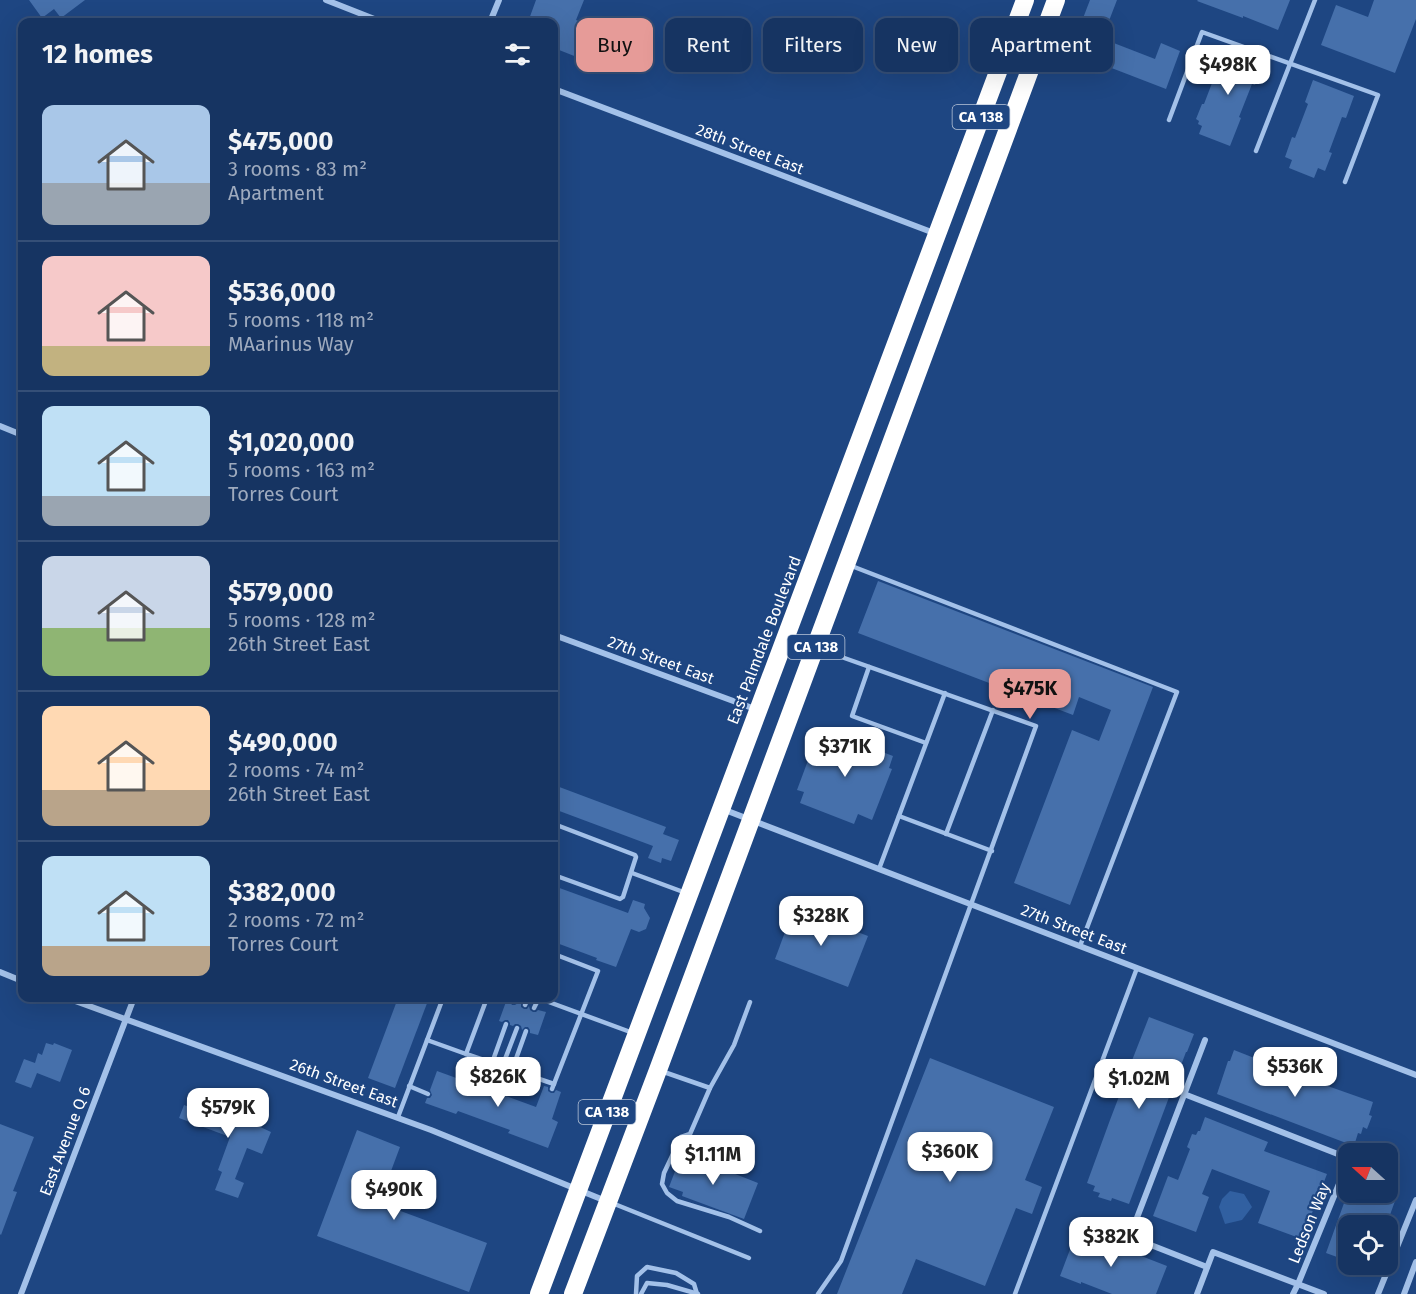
<!DOCTYPE html>
<meta charset="utf-8">
<style>
:root{--surface:#163462;--page:#233f6b;--text:#f1f3f6;--muted:#9eaabe;--line:#354f77;--accent:#e69b98}
body{margin:0;font-family:"Fira Sans",sans-serif;background:var(--page);color:var(--text);height:100vh;display:flex;flex-direction:column;font-size:22px;white-space:nowrap}
*{box-sizing:border-box;margin:0}
p{font-size:20px;color:var(--muted)}
.icon{flex:none;width:33px;height:33px;fill:none;stroke:currentColor;stroke-width:2;stroke-linecap:round;stroke-linejoin:round}
.map{position:relative;flex:1;overflow:hidden}
.details{position:absolute;left:18px;top:18px;width:540px;height:984px;display:flex;flex-direction:column;background:var(--surface);border-radius:12px;box-shadow:0 6px 24px #0002,0 0 0 2px var(--line)}
.details>*{flex:none}
.guide{position:absolute;left:576px;top:18px;width:570px;height:54px;display:flex;gap:12px}
.needle{width:39px;rotate:291deg}
.tools{position:absolute;left:1338px;top:1143px;display:grid;gap:12px}
.tools a{display:grid;place-items:center;width:60px;height:60px;border-radius:12px;background:var(--surface);box-shadow:0 6px 24px #0002,0 0 0 2px var(--line);font-size:30px}
.price{position:absolute;translate:-50% -51px;padding:0 14px;border-radius:12px;background:#fff;color:#222;font-size:20px;line-height:39px;filter:drop-shadow(0 2px 3px #0008)}
.price::after{content:'';position:absolute;left:50%;top:36px;width:18px;height:14px;margin-left:-9px;background:inherit;clip-path:polygon(0 0,100% 0,50% 100%)}
.price.on{background:var(--accent);color:#111}
ul{padding:0;list-style:none}
li{display:flex;align-items:center;gap:18px;height:150px;padding:0 24px}
li+li{border-top:2px solid var(--line)}
li span{display:grid;place-items:center;flex:none;width:168px;height:120px;border-radius:12px;color:#555}
li>.icon{margin-inline-start:auto}
span .icon{width:72px;height:72px;fill:#fffc;stroke-width:1}
li b{font-size:26px}
h2{display:flex;justify-content:space-between;align-items:center;height:72px;padding:0 24px;font-size:26px}
.tag{padding:0 21px;border-radius:12px;background:var(--surface);box-shadow:0 6px 24px #0002,0 0 0 2px var(--line);font-size:21px;line-height:54px}
.tag.on{background:var(--accent);color:#111}
.map>svg:first-child{display:block}
.green{fill:#3160a1}
.building{fill:#4670ab}
.lines{fill:none;stroke-linecap:round;stroke-linejoin:round}
.lane{stroke:#a3c1e9;stroke-width:4.5}
.street{stroke:#a3c1e9;stroke-width:6}
.highway{stroke:#fff;stroke-width:18}
.labels{text-anchor:middle;dominant-baseline:central;stroke-width:4.5;stroke-linejoin:round;paint-order:stroke}
.shield{fill:#1e4682;stroke:#bcc8da;stroke-width:1.5}
.shield-label{font-size:15px;font-weight:bold;fill:#fff}
.street-label{font-size:16px;fill:#fff;stroke:#1e4682}
</style>
<div class="map">
<svg width="1416" height="1294" viewBox="0 0 1416 1294">
<rect width="100%" height="100%" fill="#1e4682"/>
<polygon class="green" points="1230,1191 1244,1194 1252,1207 1242,1220 1225,1224 1219,1207 1222,1199"/>
<g class="building">
<polygon points="29,0 85,0 61,18 54,9 42,18"/>
<polygon points="536,0 584,0 576,20 604,31 592,63 554,48 554,22 528,22"/>
<polygon points="1090,0 1117,0 1107,26 1110,28 1106,40 1155,59 1161,43 1180,51 1166,89 1070,52"/>
<polygon points="1198,0 1290,0 1278,30 1243,16 1243,18 1197,1"/>
<polygon points="1374,0 1416,0 1416,19 1395,73 1321,45 1336,5 1368,17"/>
<polygon points="1223,47 1264,63 1255,85 1252,84 1239,117 1241,118 1230,146 1199,134 1202,126 1198,124 1199,121 1196,119 1202,104 1204,104 1217,70 1215,69"/>
<polygon points="1313,80 1354,96 1346,118 1342,117 1329,152 1332,153 1325,171 1318,168 1314,178 1289,168 1292,160 1285,157 1292,137 1295,138 1308,104 1305,102"/>
<polygon points="878,581 1153,687 1070,905 1014,883 1072,730 1099,741 1111,710 1079,697 1073,715 858,633"/>
<polygon points="827,731 893,756 889,768 892,769 872,820 858,814 854,824 800,803 804,792 797,790 816,739 823,742"/>
<polygon points="554,785 666,827 663,834 679,840 671,861 662,858 661,863 648,858 653,846 554,809"/>
<polygon points="554,886 628,913 633,900 645,904 644,908 650,918 646,929 639,932 631,929 616,967 596,960 597,958 554,942"/>
<polygon points="794,908 868,936 848,987 775,959"/>
<polygon points="398,998 429,998 395,1088 368,1078"/>
<polygon points="507,999 510,999 510,1002 512,1005 515,1005 518,1003 521,1003 521,1007 524,1009 527,1009 529,1006 530,1010 533,1012 536,1012 538,1010 546,1012 538,1035 530,1033 530,1030 528,1027 525,1027 522,1030 521,1026 518,1024 515,1024 513,1026 510,1025 510,1023 508,1020 505,1020 502,1022 499,1021"/>
<polygon points="1149,1017 1194,1034 1187,1052 1186,1052 1129,1204 1112,1198 1111,1201 1098,1197 1100,1193 1093,1191 1095,1186 1087,1183 1110,1120 1123,1086 1122,1086"/>
<polygon points="46,1043 53,1045 54,1043 72,1050 60,1082 37,1073 31,1088 15,1082 24,1059 35,1063 38,1053 42,1055"/>
<polygon points="1234,1050 1305,1078 1373,1102 1369,1115 1372,1116 1367,1129 1363,1127 1361,1134 1358,1133 1354,1146 1217,1094 1228,1061 1230,1061"/>
<polygon points="930,1058 1054,1107 1025,1180 1042,1187 1032,1214 1016,1208 985,1286 916,1259 902,1294 837,1294"/>
<polygon points="437,1071 536,1107 544,1086 548,1087 548,1091 551,1093 554,1093 556,1090 561,1092 552,1119 558,1122 548,1148 508,1133 510,1130 458,1111 456,1114 425,1103 427,1098 430,1098 432,1095 430,1090"/>
<polygon points="196,1097 259,1123 258,1126 271,1132 262,1154 247,1148 235,1179 244,1183 238,1198 215,1190 222,1172 218,1170 230,1137 179,1118 184,1105 192,1108"/>
<polygon points="1205,1117 1268,1142 1264,1151 1327,1174 1302,1239 1258,1223 1270,1191 1212,1169 1202,1194 1209,1197 1196,1232 1153,1216 1168,1176 1178,1180 1190,1149 1187,1147 1192,1134 1196,1135 1198,1131 1200,1131"/>
<polygon points="0,1124 34,1137 13,1191 17,1192 1,1235 0,1234"/>
<polygon points="357,1130 400,1147 379,1203 487,1243 469,1292 317,1236"/>
<polygon points="682,1153 758,1183 744,1219 682,1196 683,1192 669,1187"/>
<polygon points="1348,1192 1370,1192 1395,1201 1386,1226 1348,1226 1348,1261 1326,1253"/>
<polygon points="1077,1231 1167,1266 1156,1294 1112,1294 1081,1282 1081,1284 1060,1276"/>
</g>
<g class="lines">
<g class="lane">
<polyline points="1169,120 1202,32 1378,95 1345,182"/>
<polyline points="1256,151 1315,0"/>
<polyline points="849,565 1177,692 1080,946"/>
<polyline points="869,667 852,716 926,743"/>
<polyline points="899,816 992,851"/>
<polyline points="554,824 635,855 636,857 623,897 620,899 554,875"/>
<polyline points="946,834 993,710"/>
<polyline points="879,869 945,693"/>
<polyline points="632,873 686,893"/>
<polyline points="487,998 466,1054 554,1084"/>
<polyline points="538,998 633,1033"/>
<polyline points="514,1001 515,998"/>
<polyline points="750,1002 734,1045 710,1088 690,1134 681,1137 664,1173 662,1184 667,1193 677,1201 729,1217 760,1231"/>
<polyline points="525,1005 528,998"/>
<polyline points="534,1008 539,998"/>
<polyline points="427,1040 466,1054"/>
<polyline points="492,1063 506,1024"/>
<polyline points="502,1067 517,1028"/>
<polyline points="512,1070 526,1031"/>
<polyline points="661,1071 710,1088"/>
<polyline points="409,1086 428,1094"/>
<polyline points="552,1089 598,971 554,954"/>
<polyline points="398,1117 443,998"/>
<polyline points="612,1203 749,1258"/>
<polyline points="636,1294 637,1276 647,1267 676,1273 694,1284 697,1294"/>
<polyline points="641,1294 647,1283 667,1285 698,1294"/>
<polyline points="818,1294 841,1261 1036,726 819,649"/>
<polyline points="1015,1294 1137,968"/>
</g>
<g class="street">
<polyline points="326,0 382,22"/>
<polyline points="490,22 499,0"/>
<polyline points="554,89 934,233"/>
<polyline points="0,426 22,435"/>
<polyline points="554,635 755,709"/>
<polyline points="725,810 1416,1075"/>
<polyline points="0,972 22,981"/>
<polyline points="67,998 431,1130 606,1201"/>
<polyline points="1184,1094 1348,1158"/>
<polyline points="1087,1220 1207,1267"/>
<polyline points="1130,1236 1205,1040"/>
<polyline points="21,1294 134,998"/>
<polyline points="1197,1294 1213,1252 1324,1294"/>
<polyline points="1293,1294 1298,1284 1348,1162"/>
<polyline points="1378,1294 1416,1200"/>
<polyline points="1404,1294 1416,1262"/>
</g>
<g class="highway">
<polyline points="539,1294 1025,0"/>
<polyline points="573,1294 658,1070 1056,0"/>
</g>
</g>
<g class="labels">
<g class="shield">
<rect x="952.5" y="105" width="57" height="24" rx="4.5"/>
<rect x="787.5" y="635" width="57" height="24" rx="4.5"/>
<rect x="578.5" y="1100" width="57" height="24" rx="4.5"/>
</g>
<g class="shield-label">
<text x="981" y="117">CA 138</text>
<text x="816" y="647">CA 138</text>
<text x="607" y="1112">CA 138</text>
</g>
<g class="street-label">
<text transform="translate(750 149) rotate(21)">28th Street East</text>
<text transform="translate(764 640) rotate(-69)">East Palmdale Boulevard</text>
<text transform="translate(661 660) rotate(20)">27th Street East</text>
<text transform="translate(1074 929) rotate(21)">27th Street East</text>
<text transform="translate(344 1083) rotate(20)">26th Street East</text>
<text transform="translate(65 1141) rotate(-69)">East Avenue Q 6</text>
<text transform="translate(1309 1223) rotate(-68)">Ledson Way</text>
</g>
</g>
</svg>
<div class="tools">
<a><svg class="needle" viewBox="-14 -14 28 28"><path d="M0-13l5 13h-10z" fill="#e53935"/><path d="M0 13l5-13h-10z" fill="#9eaabe"/></svg></a>
<a><svg class="icon" aria-label="locate" viewBox="0 0 24 24"><circle cx="12" cy="12" r="6"/><path d="M12 2v4M12 18v4M2 12h4M18 12h4"/></svg></a>
</div>
<b class="price" style="left:1228px;top:96px">$498K</b>
<b class="price on" style="left:1030px;top:720px">$475K</b>
<b class="price" style="left:845px;top:778px">$371K</b>
<b class="price" style="left:821px;top:947px">$328K</b>
<b class="price" style="left:1295px;top:1098px">$536K</b>
<b class="price" style="left:498px;top:1108px">$826K</b>
<b class="price" style="left:1139px;top:1110px">$1.02M</b>
<b class="price" style="left:228px;top:1139px">$579K</b>
<b class="price" style="left:950px;top:1183px">$360K</b>
<b class="price" style="left:713px;top:1186px">$1.11M</b>
<b class="price" style="left:394px;top:1221px">$490K</b>
<b class="price" style="left:1111px;top:1268px">$382K</b>
<div class="guide">
<a class="tag on">Buy</a>
<a class="tag">Rent</a>
<a class="tag">Filters</a>
<a class="tag">New</a>
<a class="tag">Apartment</a>
</div>
<section class="details">
<h2>12 homes<svg class="icon" aria-label="filters" viewBox="0 0 24 24"><path d="M4 7h16M4 17h16"/><circle cx="9" cy="7" r="2"/><circle cx="15" cy="17" r="2"/></svg></h2>
<ul>
<li><span style="background:linear-gradient(#a9c7e8 65%,#9aa5b1 0)"><svg class="icon" aria-label="home" viewBox="0 0 24 24"><path d="M3 11l9-7 9 7M6 9v11h12V9"/></svg></span><div><b>$475,000</b><p>3 rooms · 83 m²</p><p>Apartment</p></div></li>
<li><span style="background:linear-gradient(#f6c9c9 75%,#c2b280 0)"><svg class="icon" aria-label="home" viewBox="0 0 24 24"><path d="M3 11l9-7 9 7M6 9v11h12V9"/></svg></span><div><b>$536,000</b><p>5 rooms · 118 m²</p><p>MAarinus Way</p></div></li>
<li><span style="background:linear-gradient(#bfe0f5 75%,#9aa5b1 0)"><svg class="icon" aria-label="home" viewBox="0 0 24 24"><path d="M3 11l9-7 9 7M6 9v11h12V9"/></svg></span><div><b>$1,020,000</b><p>5 rooms · 163 m²</p><p>Torres Court</p></div></li>
<li><span style="background:linear-gradient(#c9d6e8 60%,#8fb573 0)"><svg class="icon" aria-label="home" viewBox="0 0 24 24"><path d="M3 11l9-7 9 7M6 9v11h12V9"/></svg></span><div><b>$579,000</b><p>5 rooms · 128 m²</p><p>26th Street East</p></div></li>
<li><span style="background:linear-gradient(#ffd9b3 70%,#b9a48a 0)"><svg class="icon" aria-label="home" viewBox="0 0 24 24"><path d="M3 11l9-7 9 7M6 9v11h12V9"/></svg></span><div><b>$490,000</b><p>2 rooms · 74 m²</p><p>26th Street East</p></div></li>
<li><span style="background:linear-gradient(#bfe0f5 75%,#b9a48a 0)"><svg class="icon" aria-label="home" viewBox="0 0 24 24"><path d="M3 11l9-7 9 7M6 9v11h12V9"/></svg></span><div><b>$382,000</b><p>2 rooms · 72 m²</p><p>Torres Court</p></div></li>
</ul>
</section>
</div>
